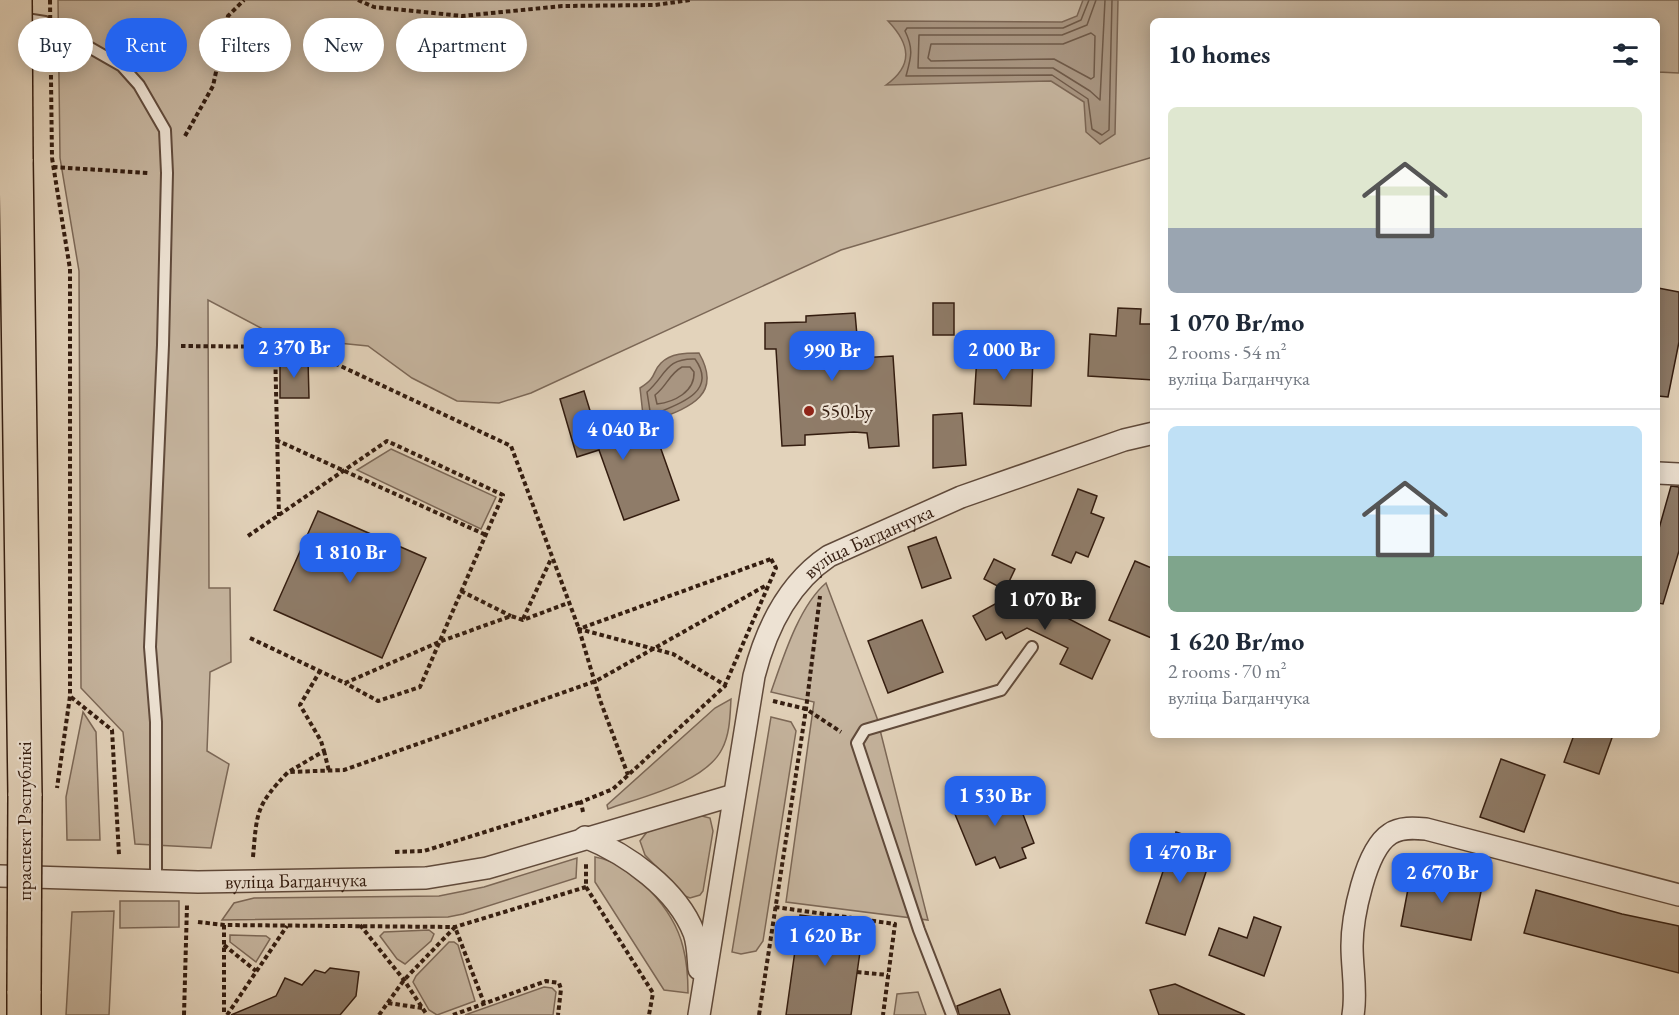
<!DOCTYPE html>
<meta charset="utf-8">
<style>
:root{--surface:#fff;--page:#f6f6f7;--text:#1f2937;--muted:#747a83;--line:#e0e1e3;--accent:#2563eb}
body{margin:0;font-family:"EB Garamond",serif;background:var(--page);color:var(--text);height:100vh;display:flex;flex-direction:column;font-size:22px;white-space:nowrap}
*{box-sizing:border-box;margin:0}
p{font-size:20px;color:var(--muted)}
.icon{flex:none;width:33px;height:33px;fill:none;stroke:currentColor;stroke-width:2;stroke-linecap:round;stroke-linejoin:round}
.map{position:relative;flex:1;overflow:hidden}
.details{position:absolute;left:1150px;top:18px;width:510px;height:720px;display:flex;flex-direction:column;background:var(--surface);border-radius:9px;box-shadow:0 3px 15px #0003}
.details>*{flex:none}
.banner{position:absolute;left:18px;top:18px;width:570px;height:54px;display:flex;gap:12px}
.price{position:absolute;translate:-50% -51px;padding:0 14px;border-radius:12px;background:var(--accent);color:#fff;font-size:20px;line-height:39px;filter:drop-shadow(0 2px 3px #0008)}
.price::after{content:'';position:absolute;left:50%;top:36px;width:18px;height:14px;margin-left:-9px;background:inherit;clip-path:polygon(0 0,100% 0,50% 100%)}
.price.current{background:#222;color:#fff}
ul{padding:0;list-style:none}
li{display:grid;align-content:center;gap:12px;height:318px;padding:0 18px}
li+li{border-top:2px solid var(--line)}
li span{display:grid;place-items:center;height:186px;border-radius:9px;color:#555}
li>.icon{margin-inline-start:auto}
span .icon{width:108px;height:108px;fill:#fffc;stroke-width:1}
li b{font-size:26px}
h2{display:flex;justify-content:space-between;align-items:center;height:72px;padding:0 18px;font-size:26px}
.pill{padding:0 21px;border-radius:27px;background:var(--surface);box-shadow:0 3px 15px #0003;font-size:21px;line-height:54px}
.pill.current{background:var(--accent);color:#fff}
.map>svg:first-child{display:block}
.green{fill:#c5b49e;stroke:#7c6857;stroke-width:1.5}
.water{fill:#a89581;stroke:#7a6554;stroke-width:1.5}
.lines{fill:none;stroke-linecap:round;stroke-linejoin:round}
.shore{stroke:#6e5948;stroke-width:1.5}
.building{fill:#8f7c69;stroke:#341d10;stroke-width:1.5}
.service-casing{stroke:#604a3b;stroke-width:14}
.minor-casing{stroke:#604a3b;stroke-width:24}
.trunk-casing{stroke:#341d10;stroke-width:36}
.path{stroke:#341d10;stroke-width:4;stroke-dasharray:4.5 3;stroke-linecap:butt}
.service{stroke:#ede2d3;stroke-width:10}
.minor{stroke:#ede2d3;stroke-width:21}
.trunk{stroke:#e3d3bb;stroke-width:33}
.trunk-bridge-casing{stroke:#341d10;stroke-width:36;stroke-linecap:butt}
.path-bridge{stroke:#341d10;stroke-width:4;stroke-dasharray:4.5 3;stroke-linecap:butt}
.trunk-bridge{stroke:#e3d3bb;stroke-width:33}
.poi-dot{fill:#8f2418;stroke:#ede2d3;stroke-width:2}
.labels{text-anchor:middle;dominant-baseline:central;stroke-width:4.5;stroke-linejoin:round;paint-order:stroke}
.poi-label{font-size:20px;fill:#341d10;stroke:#ede2d3;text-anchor:start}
.street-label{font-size:20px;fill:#341d10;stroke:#ede2d3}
</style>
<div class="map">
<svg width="1679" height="1015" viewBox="0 0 1679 1015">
<rect width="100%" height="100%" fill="#e3d3bb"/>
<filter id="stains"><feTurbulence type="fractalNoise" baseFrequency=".00333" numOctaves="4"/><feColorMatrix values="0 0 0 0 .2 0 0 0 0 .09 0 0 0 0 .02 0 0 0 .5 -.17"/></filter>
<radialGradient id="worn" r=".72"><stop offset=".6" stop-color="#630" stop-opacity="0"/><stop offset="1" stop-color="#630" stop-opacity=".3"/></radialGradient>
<g class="green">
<polygon points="58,0 1679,0 1679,73 1658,72 1658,21 1154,21 1153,157 841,250 531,393 499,403 457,401 412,378 368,346 278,337 208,300 209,588 230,588 231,662 210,672 207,751 229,764 211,848 135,844 123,732 81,688 79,271 60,158"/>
<polygon points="391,449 496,497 481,529 357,470"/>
<path d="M 826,583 L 877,718 L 928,920 L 786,902 L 814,702 L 771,692 C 783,658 799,606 826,583 Z"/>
<path d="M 731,699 C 730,716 730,734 722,749 C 705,783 641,797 608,809 L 607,805 L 715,708 Z"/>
<polygon points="83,712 96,732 100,840 67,840 66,797"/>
<polygon points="771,717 791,722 796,731 763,941 756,951 741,954 732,952"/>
<polygon points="698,815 710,818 713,831 703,891 700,895 690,898 685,896 645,855 640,841 647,832"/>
<path d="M 595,857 C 634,864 674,910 683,947 C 687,962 688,978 688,993 L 664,990 L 595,882 Z"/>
<polygon points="577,858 576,878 463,914 448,917 222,920 234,903 254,898 439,896 484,887"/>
<polygon points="120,901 179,901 179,927 120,928"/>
<polygon points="114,911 109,1015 66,1015 72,912"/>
<polygon points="429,930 434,934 431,941 405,964 397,959 380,936 384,932"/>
<polygon points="230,935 266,936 270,939 256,962 230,942"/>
<polygon points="449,942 454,942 458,945 475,1001 437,1015 429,1010 413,982 416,976"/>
<polygon points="544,987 552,988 556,992 553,1015 465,1015"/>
<polygon points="918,992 926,1015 894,1015 897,994"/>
</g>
<g class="water">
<path d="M 1083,0 L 1118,0 L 1115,134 L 1100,144 L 1086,132 L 1084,102 L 1051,81 L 886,85 C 914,65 910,44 888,21 L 1062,22 L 1077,16 Z"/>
<path d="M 699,353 C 723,395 690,407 656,420 L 643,415 L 640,388 C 658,377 651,373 661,363 C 671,353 686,353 699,353 Z"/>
</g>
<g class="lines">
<g class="shore">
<path d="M 1089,0 L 1081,20 L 1063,28 L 907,28 L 905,31 C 914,49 911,58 906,76 L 1052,75 L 1088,99 L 1092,129 L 1102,135 L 1109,130 L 1112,0"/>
<polyline points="1096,0 1087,25 1062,35 919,35 918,68 1053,68 1090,91 1100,100 1105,0"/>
<polygon points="1091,33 1095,36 1094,77 1091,79 1054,59 931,61 928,58 931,44 1063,44"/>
<path d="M 695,359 C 718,391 680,404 657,413 L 650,411 L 647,392 C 666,376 665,358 695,359 Z"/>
<path d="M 682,367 L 690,367 L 694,372 C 695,392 674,402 657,404 L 655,395 C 667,386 669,374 682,367 Z"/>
</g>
</g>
<g class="building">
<polygon points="1658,288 1679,292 1679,342 1668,397 1658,396"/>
<rect x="933" y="303" width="21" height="32"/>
<polygon points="1118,308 1141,309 1140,324 1154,324 1154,380 1088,376 1090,334 1116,336"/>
<polygon points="855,313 859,358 893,356 899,446 869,448 867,433 854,432 805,435 805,445 782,446 776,349 765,349 765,323 806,322 806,316"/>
<polygon points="977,356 1033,359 1031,406 974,404"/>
<polygon points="280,359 308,359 309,398 280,398"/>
<polygon points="584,391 599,440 628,430 632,443 656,435 679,500 624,520 599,450 577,457 560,399"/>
<polygon points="962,413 966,465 933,468 933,415"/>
<polygon points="1671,486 1679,487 1679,551 1663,604 1658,603 1658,532"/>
<polygon points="1078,489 1097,496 1091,513 1104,518 1088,557 1076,552 1071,563 1052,555"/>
<polygon points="318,511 426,558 382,658 274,610"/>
<polygon points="936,537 951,578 922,588 908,547"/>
<polygon points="994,559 1015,569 1005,590 984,579"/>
<polygon points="1135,561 1154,569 1154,639 1109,620"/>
<polygon points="1017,592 1110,640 1092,679 1060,664 1068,648 1027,628 1006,639 1002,632 986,640 973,616"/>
<polygon points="922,620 943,672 888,693 868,641"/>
<polygon points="1574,735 1613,735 1599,774 1564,762"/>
<polygon points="1501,759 1545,775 1524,832 1480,817"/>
<polygon points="1011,783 1034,843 1022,848 1026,858 1000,868 995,857 976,865 952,807"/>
<polygon points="1176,832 1215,845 1185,935 1146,923"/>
<polygon points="1412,868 1483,882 1471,940 1401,926"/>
<polygon points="1536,890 1622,914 1679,926 1679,973 1524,933"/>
<polygon points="800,915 864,924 851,1015 786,1015"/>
<polygon points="1254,917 1281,927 1264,976 1209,955 1219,928 1247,938"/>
<polygon points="330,968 359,972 356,996 340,1015 231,1015 276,996 285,978 302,985 315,970 325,973"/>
<polygon points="1175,984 1193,992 1245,1015 1159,1015 1150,990"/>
<polygon points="1000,989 1010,1015 959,1015 957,1006"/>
</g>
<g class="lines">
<g class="service-casing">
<g id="service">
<polyline points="20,18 45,22 122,66 139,85 165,130 167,173 163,345 150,647 156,722 156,879"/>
<polyline points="952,1015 919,930 857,743 865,730 1001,690 1032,647"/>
</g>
</g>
<g class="minor-casing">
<g id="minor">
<polyline points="1658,473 1679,474"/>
<path d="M 585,837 C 627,854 677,889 694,933 C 698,944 698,957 699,969"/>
<path id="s1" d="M 0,876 L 198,882 L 426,878 L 487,868 L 734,795"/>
<path id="s2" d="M 699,1015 L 754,676 C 766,629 787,584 829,556 L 961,497 L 1124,440 L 1154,433"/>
<path d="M 1353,1015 C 1357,991 1352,970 1352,946 C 1352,919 1365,850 1390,834 C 1400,827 1414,828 1426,829 L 1679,895"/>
</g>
</g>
<g class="trunk-casing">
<g id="trunk">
<polyline points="16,159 25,796"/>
<polyline points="24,991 24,1015"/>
</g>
</g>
<g class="path">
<polyline points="358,0 374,7 462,16 562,6 655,5 690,0"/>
<polyline points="185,136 213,86 228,16 244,0"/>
<polyline points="52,158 70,269 70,696 57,788"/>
<polyline points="53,167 148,173"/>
<polyline points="181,346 300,347 511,446 579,629 600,700 628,775"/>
<polyline points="275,347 279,516"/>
<polyline points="276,440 486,535"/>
<polyline points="248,536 387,441 503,495 420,687 378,701 345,683"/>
<polygon points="771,559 776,568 725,685 673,654 579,629"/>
<polyline points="461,591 511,616"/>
<polyline points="523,619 551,559"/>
<polyline points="250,638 345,683 439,642 511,616 523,620 568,603"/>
<polyline points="71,697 112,730 119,855"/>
<polyline points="773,701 806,709 841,732"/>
<polyline points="324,751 329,771"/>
<polyline points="290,771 324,751 321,741 300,705 320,671"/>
<polyline points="583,812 581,802 613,789 726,685"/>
<polyline points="395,852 424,851 581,802"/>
<path d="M 253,857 C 257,811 256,806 288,772 L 344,770 L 596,681 L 765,586"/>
<polyline points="586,887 653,993 649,1015"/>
<polyline points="775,907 895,924 883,1015"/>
<polyline points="198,922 224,925 455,927 586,887 586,863"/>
<polyline points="224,925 224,1015"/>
<polyline points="360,925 404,980 427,1015"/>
<polyline points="224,945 256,971"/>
<polyline points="857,972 888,975"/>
<polyline points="388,1003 422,1008"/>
<polyline points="184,1015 187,905"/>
<polyline points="227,1015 287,926"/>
<polyline points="379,1015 404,980 455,927 484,1003"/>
<polyline points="453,1015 546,981 559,983 561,989 558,1015"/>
<polyline points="759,1015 806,709 820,596"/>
</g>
<use href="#service" class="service"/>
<use href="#minor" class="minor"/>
<use href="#trunk" class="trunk"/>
<g class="trunk-bridge-casing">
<g id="trunk-bridge">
<polyline points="15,0 16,159"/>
<polyline points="24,991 25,796"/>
</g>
</g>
<polyline class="path-bridge" points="50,0 52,158"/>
<use href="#trunk-bridge" class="trunk-bridge"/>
</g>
<circle class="poi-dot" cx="809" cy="411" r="6"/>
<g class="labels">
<g class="poi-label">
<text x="821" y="411">550.by</text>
</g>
<g class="street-label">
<text stroke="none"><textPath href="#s2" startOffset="530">вуліца Багданчука</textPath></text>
<text transform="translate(24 821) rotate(-90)">праспект Рэспублікі</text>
<text stroke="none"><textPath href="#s1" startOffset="296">вуліца Багданчука</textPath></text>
</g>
</g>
<rect width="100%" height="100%" filter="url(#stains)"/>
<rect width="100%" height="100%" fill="url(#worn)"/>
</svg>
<b class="price" style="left:294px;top:379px">2 370 Br</b>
<b class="price" style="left:1004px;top:381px">2 000 Br</b>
<b class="price" style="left:832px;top:382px">990 Br</b>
<b class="price" style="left:623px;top:461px">4 040 Br</b>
<b class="price" style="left:350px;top:584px">1 810 Br</b>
<b class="price current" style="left:1045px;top:631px">1 070 Br</b>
<b class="price" style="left:995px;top:827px">1 530 Br</b>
<b class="price" style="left:1180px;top:884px">1 470 Br</b>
<b class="price" style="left:1442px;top:904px">2 670 Br</b>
<b class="price" style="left:825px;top:967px">1 620 Br</b>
<div class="banner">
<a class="pill">Buy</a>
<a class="pill current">Rent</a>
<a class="pill">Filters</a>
<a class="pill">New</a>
<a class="pill">Apartment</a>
</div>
<section class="details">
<h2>10 homes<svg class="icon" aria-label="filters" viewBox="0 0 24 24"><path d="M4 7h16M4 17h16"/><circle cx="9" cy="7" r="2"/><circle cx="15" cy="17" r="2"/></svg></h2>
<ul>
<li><span style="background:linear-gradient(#dfe7d0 65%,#9aa5b1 0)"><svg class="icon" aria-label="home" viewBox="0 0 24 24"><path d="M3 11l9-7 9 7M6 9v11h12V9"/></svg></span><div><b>1 070 Br/mo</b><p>2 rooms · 54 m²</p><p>вуліца Багданчука</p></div></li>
<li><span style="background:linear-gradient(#bfe0f5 70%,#7fa58c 0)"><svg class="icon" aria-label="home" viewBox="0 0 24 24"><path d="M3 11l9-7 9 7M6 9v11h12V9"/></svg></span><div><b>1 620 Br/mo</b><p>2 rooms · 70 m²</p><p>вуліца Багданчука</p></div></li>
</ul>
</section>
</div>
